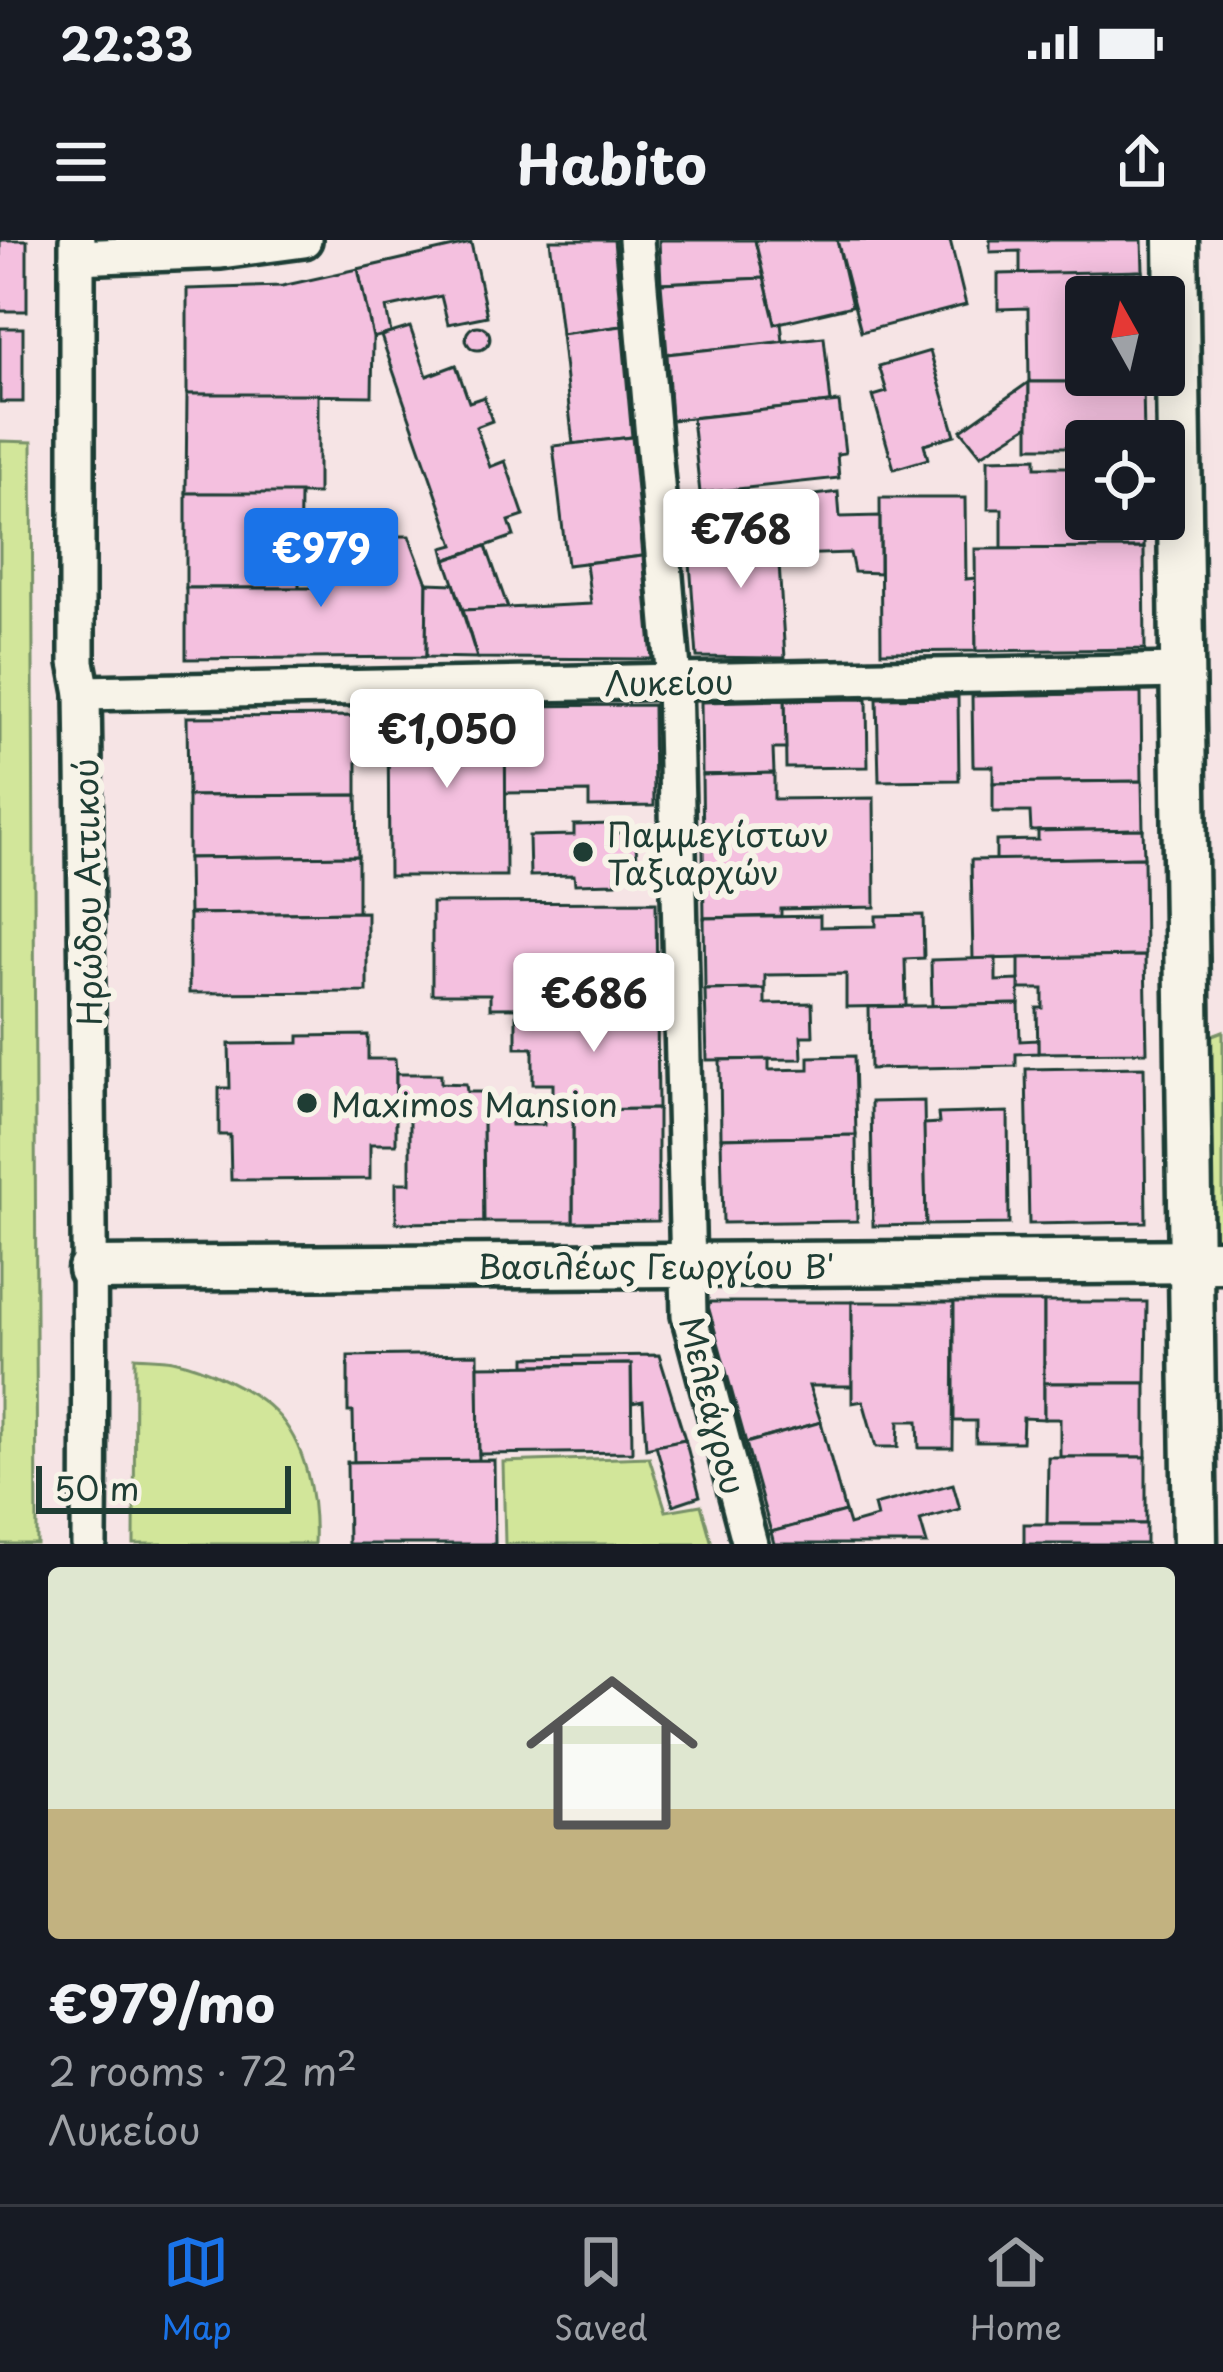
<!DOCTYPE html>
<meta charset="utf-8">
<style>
:root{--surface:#171b24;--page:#20242c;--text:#f1f3f6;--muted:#9ea1a6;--line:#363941;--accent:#1a73e8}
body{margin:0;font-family:"Playpen Sans",sans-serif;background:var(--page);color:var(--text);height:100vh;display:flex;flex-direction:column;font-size:45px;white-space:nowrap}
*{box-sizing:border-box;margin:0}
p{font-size:39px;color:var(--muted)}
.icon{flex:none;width:66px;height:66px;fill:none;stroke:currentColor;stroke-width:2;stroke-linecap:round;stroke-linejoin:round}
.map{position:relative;height:1304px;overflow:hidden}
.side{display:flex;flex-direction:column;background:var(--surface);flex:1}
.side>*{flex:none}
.needle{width:78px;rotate:352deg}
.fabs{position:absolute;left:1065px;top:36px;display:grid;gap:24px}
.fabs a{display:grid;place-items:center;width:120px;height:120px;border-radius:12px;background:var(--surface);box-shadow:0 6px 30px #0003;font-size:60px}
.scale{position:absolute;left:36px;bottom:30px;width:255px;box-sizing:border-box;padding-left:12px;border:6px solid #1f3d34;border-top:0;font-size:33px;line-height:42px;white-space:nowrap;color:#1f3d34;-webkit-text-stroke:9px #f7f3e8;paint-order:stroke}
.price{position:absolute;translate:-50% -102px;padding:0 27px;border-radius:12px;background:#fff;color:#222;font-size:39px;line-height:78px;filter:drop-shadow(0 3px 6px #0008)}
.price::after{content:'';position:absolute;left:50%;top:72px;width:36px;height:27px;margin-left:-18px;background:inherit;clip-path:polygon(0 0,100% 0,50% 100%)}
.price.current{background:var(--accent);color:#fff}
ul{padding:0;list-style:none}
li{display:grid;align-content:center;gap:24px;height:636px;padding:0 48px}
li span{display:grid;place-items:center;height:372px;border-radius:12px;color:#555}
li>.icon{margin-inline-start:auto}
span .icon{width:216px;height:216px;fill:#fffc;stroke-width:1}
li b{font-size:51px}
.status{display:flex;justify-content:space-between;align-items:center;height:84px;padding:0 60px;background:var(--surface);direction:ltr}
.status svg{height:33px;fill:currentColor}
header{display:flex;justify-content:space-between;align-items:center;height:156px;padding:0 48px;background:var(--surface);font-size:54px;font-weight:700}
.menu{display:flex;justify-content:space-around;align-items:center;height:168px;border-top:3px solid var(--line);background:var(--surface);font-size:33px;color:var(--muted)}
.menu a{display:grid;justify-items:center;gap:6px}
.menu .current{color:var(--accent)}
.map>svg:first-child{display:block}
.green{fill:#d2e69a;stroke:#789267;stroke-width:3}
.building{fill:#f4c0df;stroke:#1f3d34;stroke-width:3}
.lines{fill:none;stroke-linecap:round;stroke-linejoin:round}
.minor-casing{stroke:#1f3d34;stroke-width:42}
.tertiary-casing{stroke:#1f3d34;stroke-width:51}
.minor{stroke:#f7f3e8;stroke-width:33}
.tertiary{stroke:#f7f3e8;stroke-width:42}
.poi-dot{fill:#1f3d34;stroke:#f7f3e8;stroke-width:4.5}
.labels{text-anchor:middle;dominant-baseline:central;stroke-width:12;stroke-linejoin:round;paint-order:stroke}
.street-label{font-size:33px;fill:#1f3d34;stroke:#f7f3e8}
.poi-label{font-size:33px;fill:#1f3d34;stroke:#f7f3e8;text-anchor:start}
</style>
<div class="status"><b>22:33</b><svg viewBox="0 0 49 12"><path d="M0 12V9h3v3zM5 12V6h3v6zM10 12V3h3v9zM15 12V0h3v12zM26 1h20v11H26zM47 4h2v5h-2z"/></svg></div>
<header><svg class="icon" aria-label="menu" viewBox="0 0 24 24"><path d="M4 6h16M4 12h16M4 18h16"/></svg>Habito<svg class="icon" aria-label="share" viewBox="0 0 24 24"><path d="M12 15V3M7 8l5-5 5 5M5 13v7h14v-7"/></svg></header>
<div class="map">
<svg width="1223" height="1304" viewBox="0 0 1223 1304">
<rect width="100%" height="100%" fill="#f6e4e5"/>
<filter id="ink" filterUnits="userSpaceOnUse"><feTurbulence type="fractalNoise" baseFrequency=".00833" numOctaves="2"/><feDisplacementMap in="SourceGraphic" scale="24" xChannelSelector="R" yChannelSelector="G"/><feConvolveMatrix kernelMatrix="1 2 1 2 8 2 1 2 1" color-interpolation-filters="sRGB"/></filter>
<g filter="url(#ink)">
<g class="green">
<polygon points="0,201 32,202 37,1304 0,1304"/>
<polygon points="1223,791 1223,1011 1202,1011 1199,800"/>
<path d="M 135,1117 C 147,1118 161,1118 173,1120 C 203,1126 253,1150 274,1171 C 307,1203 316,1261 314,1304 L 134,1304 Z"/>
<polygon points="649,1217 666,1271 701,1265 712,1304 505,1304 503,1222"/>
</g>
<g class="building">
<rect x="0" y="0" width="27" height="71"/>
<polygon points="550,0 614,0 622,86 561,94"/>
<polygon points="659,0 755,0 764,38 661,43"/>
<polygon points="755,0 837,0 852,66 775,84"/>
<polygon points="837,0 950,0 966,65 861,92"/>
<polygon points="990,0 1142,0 1143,31 1020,36 1020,11 990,12"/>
<polygon points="471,3 487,76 448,84 441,56 386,68 391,93 373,98 358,29"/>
<polygon points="358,29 373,98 372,156 187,154 187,49 282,46"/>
<polygon points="1143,31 1143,57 1086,57 1086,135 1143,135 1143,142 1029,142 1028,68 998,69 998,34"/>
<polygon points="764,38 775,84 781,82 783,102 667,114 661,43"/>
<polygon points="622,86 632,197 573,204 561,94"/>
<circle cx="478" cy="98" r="12"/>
<polygon points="410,87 427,136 456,125 469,162 484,157 492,181 476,187 490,227 505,221 524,276 509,281 514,296 446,320 443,308 454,305 381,96"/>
<rect x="0" y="88" width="23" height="74"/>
<polygon points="824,97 831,163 671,180 667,114"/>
<polygon points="930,111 955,195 924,204 928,219 894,229 873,156 887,152 879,126"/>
<polygon points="1029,142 1029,185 981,215 961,190"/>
<polygon points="1029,142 1143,142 1144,201 1086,201 1086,220 1083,220 1083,207 1029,207"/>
<polygon points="187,154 318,154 318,254 186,253"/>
<polygon points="839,162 845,213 837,214 839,238 700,253 692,178"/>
<polygon points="632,197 643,316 567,325 553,206"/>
<polygon points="1036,218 1036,227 1083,227 1083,220 1086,220 1086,279 1144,279 1144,308 1002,309 1002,269 988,269 988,219"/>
<polygon points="838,252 840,277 880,276 880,333 854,332 850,313 792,315 786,259"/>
<polygon points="186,253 300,253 299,348 186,348"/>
<polygon points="880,258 965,258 966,339 976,338 976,411 881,412"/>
<polygon points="775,261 785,418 697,417 690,322 722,319 720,297 739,296 736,263"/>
<polygon points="327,296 409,296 427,343 426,417 186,419 186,348 326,348"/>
<polygon points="486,306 508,368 463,370 446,320"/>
<polygon points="1144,308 1145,409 976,411 975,309"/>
<polygon points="643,316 652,419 477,418 463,370 591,364 586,323"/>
<polygon points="427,343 454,344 477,418 426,417"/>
<polygon points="1141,453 1142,541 993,543 993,526 973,526 972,456"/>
<polygon points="958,457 959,540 879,541 877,458"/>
<polygon points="867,459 868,527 786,528 785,460"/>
<polygon points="785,460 786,509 773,509 774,533 702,535 701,462"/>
<polygon points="653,465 654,566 589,567 589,552 505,553 505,466"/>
<polygon points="505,466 506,636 389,636 388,467"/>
<polygon points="357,476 357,555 188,556 187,477"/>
<polygon points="774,533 774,559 874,558 875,667 781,669 781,676 704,678 702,535"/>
<polygon points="1142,541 1143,589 1031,591 1030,572 993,572 993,543"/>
<polygon points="357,555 358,616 188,618 188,556"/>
<polygon points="613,584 613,593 625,593 625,602 636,602 637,623 627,623 627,634 616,635 616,643 575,644 574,635 530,636 529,596 574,595 574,585"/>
<polygon points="1143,589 1144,617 996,620 996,601 1038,600 1038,591"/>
<polygon points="358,616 358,672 189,674 188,618"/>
<polygon points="1144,617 1145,716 973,719 971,620"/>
<polygon points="656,662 657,767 490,768 490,754 432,754 432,663"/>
<polygon points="367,672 367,752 189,753 189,674"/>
<polygon points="923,675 924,718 905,719 906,766 846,767 846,734 765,735 765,749 705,750 704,678 820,676 820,687 876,686 876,676"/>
<polygon points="1145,716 1147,812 1038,813 1037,768 1043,768 1043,749 1019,749 1019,718"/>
<polygon points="996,718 996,741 1019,740 1019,764 932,766 931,720"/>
<polygon points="765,749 765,764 812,763 813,796 801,796 802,819 707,820 705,750"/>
<polygon points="1019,764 1020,801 1038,800 1038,813 1016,814 1016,826 870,829 869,767"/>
<polygon points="657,767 658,869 553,870 553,844 533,844 533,808 516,808 516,768"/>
<polygon points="368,795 368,819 395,819 396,834 396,904 370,904 370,939 231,940 230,895 219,895 219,848 230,848 229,804 299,803 299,796"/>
<polygon points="854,816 856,895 721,898 720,820 769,819 769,830 809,829 809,817"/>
<polygon points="1144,827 1146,982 1029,984 1026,829"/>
<polygon points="396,834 441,834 441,843 466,844 467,852 483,852 484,982 396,983 396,943 410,943 410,877 396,877"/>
<polygon points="924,861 926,985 873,986 871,862"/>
<polygon points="658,869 658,981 573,982 573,870"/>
<polygon points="483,870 510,870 511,885 544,885 544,870 573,870 573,982 484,982"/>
<polygon points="1008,872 1009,984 926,985 924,884 939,883 938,874"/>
<polygon points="856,895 857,981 723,983 721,898"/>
<polygon points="711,1062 852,1062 852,1146 809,1146 821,1182 746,1203 708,1066"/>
<polygon points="852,1062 954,1062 953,1208 919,1208 918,1181 899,1181 898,1207 876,1207 863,1161 852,1163"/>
<polygon points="954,1062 1044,1062 1044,1179 1023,1178 1022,1202 976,1202 976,1181 954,1181"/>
<polygon points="1044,1062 1147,1062 1146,1143 1044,1143"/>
<polygon points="478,1114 479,1220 354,1222 353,1172 348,1172 348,1116"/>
<polygon points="659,1115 685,1199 646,1208 643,1161 632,1163 631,1124 526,1125 526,1117"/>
<polygon points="631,1124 632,1212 479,1214 478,1126"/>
<polygon points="1044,1143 1146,1143 1146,1217 1060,1217 1060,1179 1044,1179"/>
<polygon points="821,1182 845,1272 771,1292 746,1203"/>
<polygon points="685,1199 700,1256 673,1265 656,1205"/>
<polygon points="1048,1217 1146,1217 1146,1284 1047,1284"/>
<polygon points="494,1220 495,1304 348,1304 347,1222"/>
<polygon points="953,1244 960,1269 920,1280 927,1304 774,1304 771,1292 845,1272 849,1285 877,1277 874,1265"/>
<rect x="1024" y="1284" width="122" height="20"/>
</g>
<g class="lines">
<g class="minor-casing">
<g id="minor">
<path d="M 77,0 L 77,422 L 83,453 C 87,736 91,1020 89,1304"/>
<polyline points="636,0 674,441 689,1075 750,1304"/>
<polyline points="77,17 221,11 304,0"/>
<polyline points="83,453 1182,431"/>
</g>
</g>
<g class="tertiary-casing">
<g id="tertiary">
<polyline points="1176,0 1195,1304"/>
<polyline points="90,1029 1223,1021"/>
</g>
</g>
<use href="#minor" class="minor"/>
<use href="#tertiary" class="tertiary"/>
</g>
</g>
<g class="poi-dot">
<circle cx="583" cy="612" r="12"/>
<circle cx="307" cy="863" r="12"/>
</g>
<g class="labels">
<g class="street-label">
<text transform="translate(669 441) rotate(-1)">Λυκείου</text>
<text transform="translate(86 652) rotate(-91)">Ηρώδου Αττικού</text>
<text x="656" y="1025">Βασιλέως Γεωργίου Β'</text>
<text transform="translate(714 1165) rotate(76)">Μελεάγρου</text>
</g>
<g class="poi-label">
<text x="607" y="593">Παμμεγίστων<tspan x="607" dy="38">Ταξιαρχών</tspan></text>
<text x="331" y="863">Maximos Mansion</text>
</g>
</g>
</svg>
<div class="fabs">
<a><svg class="needle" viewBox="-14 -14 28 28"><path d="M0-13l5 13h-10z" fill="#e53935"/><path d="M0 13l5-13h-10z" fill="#9ea1a6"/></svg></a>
<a><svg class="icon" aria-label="locate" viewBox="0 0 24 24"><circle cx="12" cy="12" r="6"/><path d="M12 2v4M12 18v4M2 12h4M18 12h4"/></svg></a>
</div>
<div class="scale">50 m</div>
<b class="price" style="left:741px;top:351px">€768</b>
<b class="price current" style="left:321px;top:370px">€979</b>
<b class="price" style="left:447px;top:551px">€1,050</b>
<b class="price" style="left:594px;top:815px">€686</b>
</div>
<section class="side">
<ul>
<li><span style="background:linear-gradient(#dfe7d0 65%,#c2b280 0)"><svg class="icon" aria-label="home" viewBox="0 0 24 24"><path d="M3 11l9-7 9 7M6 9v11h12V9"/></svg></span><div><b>€979/mo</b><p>2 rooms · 72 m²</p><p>Λυκείου</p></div></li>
</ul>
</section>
<nav class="menu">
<a class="current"><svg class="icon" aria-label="map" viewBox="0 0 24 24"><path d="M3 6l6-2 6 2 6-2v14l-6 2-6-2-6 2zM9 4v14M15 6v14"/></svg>Map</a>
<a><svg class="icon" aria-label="saved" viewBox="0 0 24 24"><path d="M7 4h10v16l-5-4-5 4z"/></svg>Saved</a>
<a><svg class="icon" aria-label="home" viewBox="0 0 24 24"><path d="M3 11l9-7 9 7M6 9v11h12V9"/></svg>Home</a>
</nav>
